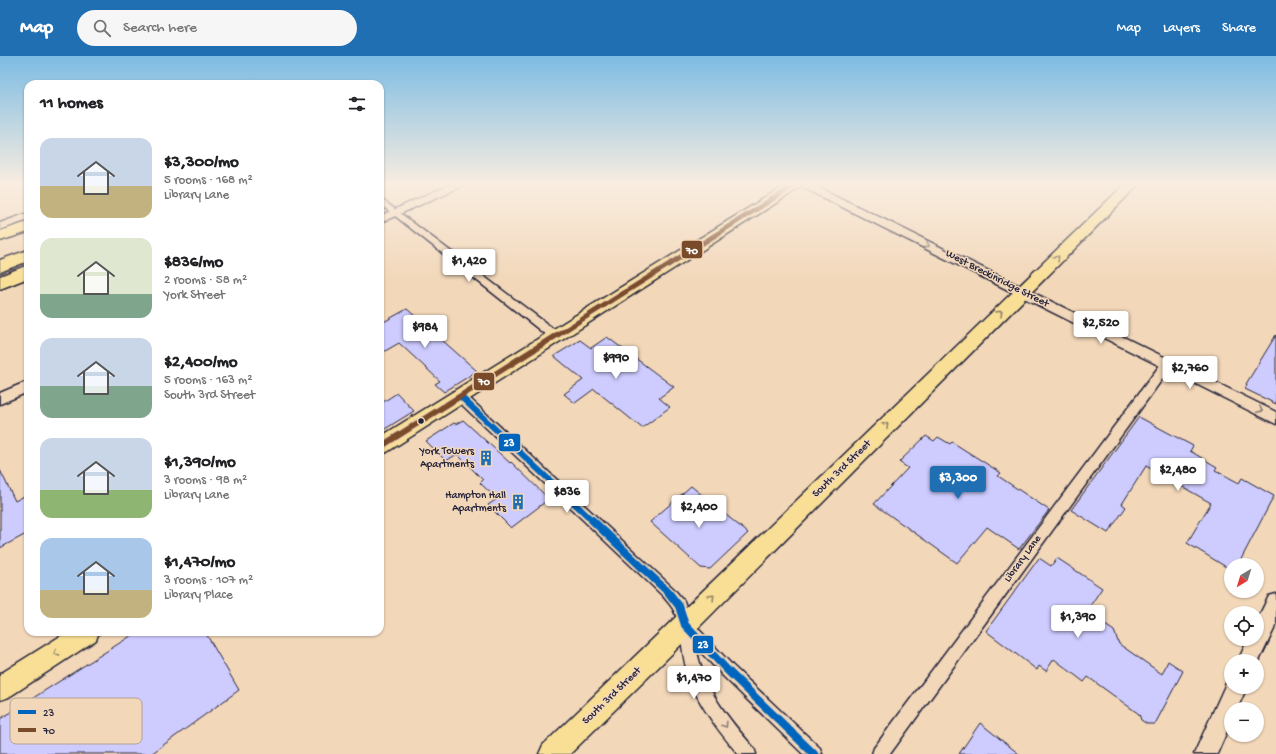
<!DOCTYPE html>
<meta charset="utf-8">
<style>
:root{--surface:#fff;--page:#f6f6f6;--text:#202124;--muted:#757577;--accent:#1f6fb2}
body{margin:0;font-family:"Gochi Hand",sans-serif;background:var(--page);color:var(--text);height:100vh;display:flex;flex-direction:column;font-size:15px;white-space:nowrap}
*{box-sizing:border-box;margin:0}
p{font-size:13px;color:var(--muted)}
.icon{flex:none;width:22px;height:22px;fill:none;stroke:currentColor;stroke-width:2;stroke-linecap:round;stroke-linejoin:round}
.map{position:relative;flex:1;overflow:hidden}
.drawer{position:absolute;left:24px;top:24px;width:360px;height:556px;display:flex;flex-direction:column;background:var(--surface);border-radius:12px;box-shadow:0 1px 3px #0004}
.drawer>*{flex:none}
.needle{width:26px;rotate:218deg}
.tools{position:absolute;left:1224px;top:502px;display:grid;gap:8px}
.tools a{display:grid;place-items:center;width:40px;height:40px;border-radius:50%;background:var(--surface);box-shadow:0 1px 3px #0004;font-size:20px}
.price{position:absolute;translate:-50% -34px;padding:0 9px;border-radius:4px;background:#fff;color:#222;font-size:13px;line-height:26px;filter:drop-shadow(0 1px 2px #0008)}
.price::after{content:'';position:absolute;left:50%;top:24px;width:12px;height:9px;margin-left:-6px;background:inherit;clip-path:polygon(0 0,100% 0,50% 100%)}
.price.current{background:var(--accent);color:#fff}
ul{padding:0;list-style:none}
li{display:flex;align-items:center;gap:12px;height:100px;padding:0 16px}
li span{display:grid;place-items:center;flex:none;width:112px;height:80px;border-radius:12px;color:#555}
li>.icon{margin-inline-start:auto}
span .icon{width:48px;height:48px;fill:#fffc;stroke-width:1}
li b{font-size:17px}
h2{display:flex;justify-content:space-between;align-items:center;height:48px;padding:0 16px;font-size:17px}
header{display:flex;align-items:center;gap:24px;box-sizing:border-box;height:56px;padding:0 20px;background:var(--accent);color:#fff}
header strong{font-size:19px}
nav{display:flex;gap:22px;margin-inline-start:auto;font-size:14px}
.search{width:280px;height:36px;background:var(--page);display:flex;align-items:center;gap:10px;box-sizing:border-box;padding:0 14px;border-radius:22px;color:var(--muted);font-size:15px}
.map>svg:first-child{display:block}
.building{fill:#ceccff;stroke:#22223b}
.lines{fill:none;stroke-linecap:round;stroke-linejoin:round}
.minor-casing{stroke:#22223b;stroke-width:3}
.tertiary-casing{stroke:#22223b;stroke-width:3}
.secondary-casing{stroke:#22223b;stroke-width:3}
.primary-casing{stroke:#22223b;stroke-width:3}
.motorway-casing{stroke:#22223b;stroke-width:3}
.minor{fill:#f2d7b9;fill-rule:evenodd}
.tertiary{fill:#f2d7b9;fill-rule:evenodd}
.secondary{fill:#f2d7b9;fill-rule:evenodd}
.primary{fill:#f9df96;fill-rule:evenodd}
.motorway{fill:#f9df96;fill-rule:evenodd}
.bus-1-far1-casing{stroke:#f2d7b9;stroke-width:9}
.bus-1-casing{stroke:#f2d7b9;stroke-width:10}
.bus-2-far1-casing{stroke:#f2d7b9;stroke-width:8}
.bus-2-casing{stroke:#f2d7b9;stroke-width:9}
.bus-1-far1{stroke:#0065bd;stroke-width:6}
.bus-1{stroke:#0065bd;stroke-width:8}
.bus-2-far1{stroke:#7a4b2a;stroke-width:5}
.bus-2{stroke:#7a4b2a;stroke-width:6}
.oneway{stroke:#8a7c7a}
.oneway2{stroke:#8e8068}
.bus-dot{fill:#22223b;stroke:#f2d7b9;stroke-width:1.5}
.labels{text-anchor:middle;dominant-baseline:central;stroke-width:3;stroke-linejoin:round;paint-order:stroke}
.street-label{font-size:11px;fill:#22223b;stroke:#f2d7b9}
.poi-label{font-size:11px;fill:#22223b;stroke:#f2d7b9;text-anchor:end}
.key{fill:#f2d7b9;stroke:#b4a193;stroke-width:1}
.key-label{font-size:11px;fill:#22223b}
.line-badge{stroke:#f2d7b9;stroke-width:1.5}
.badge-label{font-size:11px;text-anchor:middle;font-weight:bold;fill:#fff}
</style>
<header>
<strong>Map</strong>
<div class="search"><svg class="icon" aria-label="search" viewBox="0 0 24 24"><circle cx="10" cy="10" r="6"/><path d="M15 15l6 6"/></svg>Search here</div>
<nav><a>Map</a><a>Layers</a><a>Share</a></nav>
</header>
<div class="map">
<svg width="1276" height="698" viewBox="0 0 1276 698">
<rect width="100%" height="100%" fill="#f2d7b9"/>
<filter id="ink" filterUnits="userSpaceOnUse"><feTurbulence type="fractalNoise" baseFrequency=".025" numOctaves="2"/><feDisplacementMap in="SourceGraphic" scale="8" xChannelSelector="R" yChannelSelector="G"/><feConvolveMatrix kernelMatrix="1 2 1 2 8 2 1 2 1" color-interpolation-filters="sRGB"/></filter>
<g filter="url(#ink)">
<g class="building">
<polygon points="407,253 477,315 444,336 435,328 440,325 399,287 380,298 380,268"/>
<polygon points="1276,279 1276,348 1245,333 1247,329 1246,328"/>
<polygon points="607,281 674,331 659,342 670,351 642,372 594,333 575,347 564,338 583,324 554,300 580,284 591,292"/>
<polygon points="397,337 414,355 380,376 380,348"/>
<polygon points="1139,361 1193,390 1190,395 1217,411 1215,414 1239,427 1242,422 1274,440 1238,509 1231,509 1231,514 1187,487 1211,447 1146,410 1122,448 1126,451 1108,477 1071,454"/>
<polygon points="463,364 510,407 511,406 549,443 511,472 488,449 497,443 480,427 483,424 457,398 446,405 426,385 454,367 456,368"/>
<polygon points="926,380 934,385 938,381 950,388 952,386 1001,417 998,420 1049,454 1019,493 987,471 957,507 874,448 908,412 899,406"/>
<polygon points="0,414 15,445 28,438 28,477 0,492"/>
<polygon points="691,430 748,477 710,513 701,512 650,466"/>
<polygon points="1039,502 1051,510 1057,502 1102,532 1086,556 1114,575 1119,588 1162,618 1168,605 1183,615 1155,668 1147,668 1141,664 1139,658 1088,621 1084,626 1054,603 1046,615 1039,610 1037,614 986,575"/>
<polygon points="137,576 205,576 239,634 151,698 0,698 0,663"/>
<polygon points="980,667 1019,698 959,698"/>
</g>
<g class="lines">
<g class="minor-casing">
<g id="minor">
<polygon points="380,142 559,277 560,280 559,283 551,283 380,148"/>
<polygon points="1167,304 1171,305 1172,308 1171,311 890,698 872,698 874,692 1163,305"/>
<path d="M 461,337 L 465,338 L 673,532 L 684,545 L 691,565 L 733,610 L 820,692 L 822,698 L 803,698 L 723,620 L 696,591 C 704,633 726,660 754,692 L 756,698 L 738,698 C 717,673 696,646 687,615 C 681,596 682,569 673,553 C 670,548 666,544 663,540 L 457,344 L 456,341 L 457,338 Z"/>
</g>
</g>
<g class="tertiary-casing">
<g id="tertiary">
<polygon points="450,128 463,128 462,130 380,167 380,160"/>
<polygon points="799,128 812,128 1276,356 1276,368 800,130"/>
<polygon points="28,157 28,164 0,174 0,167"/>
<polygon points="28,325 28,336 0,348 0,337"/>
</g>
</g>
<g class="secondary-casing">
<g id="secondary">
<polygon points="1276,538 1276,569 1257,609 1257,605 1238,605 1248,583 1257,583 1257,564 1269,540"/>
<polygon points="1231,622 1231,631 1247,631 1237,653 1231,653 1231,666 1217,698 1194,698 1228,623"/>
</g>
</g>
<g class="primary-casing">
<g id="primary">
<polygon points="787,128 803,128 801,131 387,396 380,399 380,381"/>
<polygon points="1125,128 1139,128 693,577 570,698 539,698 543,689"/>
<polygon points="67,576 99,576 96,584 9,641 0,644 0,618"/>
</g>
</g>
<g class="motorway-casing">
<g id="motorway">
<polygon points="28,166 28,176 0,185 0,175"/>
<polygon points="28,194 28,205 0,216 0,204"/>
<polygon points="28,209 28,222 0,233 0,220"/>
</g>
</g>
<use href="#minor" class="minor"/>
<use href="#tertiary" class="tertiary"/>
<use href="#secondary" class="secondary"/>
<use href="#primary" class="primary"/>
<use href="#motorway" class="motorway"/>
<g class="bus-1-far1-casing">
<polyline id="bus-1-far1" points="461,341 593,465"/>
</g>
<g class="bus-1-casing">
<polyline id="bus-1" points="592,464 668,536 679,550 685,569 728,615 814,698"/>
</g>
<g class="bus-2-far1-casing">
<polyline id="bus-2-far1" points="559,278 796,128"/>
</g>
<g class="bus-2-casing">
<polyline id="bus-2" points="380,391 560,277"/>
</g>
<use href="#bus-1-far1" class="bus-1-far1"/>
<use href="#bus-1" class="bus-1"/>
<use href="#bus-2-far1" class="bus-2-far1"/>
<use href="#bus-2" class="bus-2"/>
</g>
<defs><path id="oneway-chevron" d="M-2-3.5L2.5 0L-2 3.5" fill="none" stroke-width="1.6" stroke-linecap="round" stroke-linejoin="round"/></defs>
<g class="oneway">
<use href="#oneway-chevron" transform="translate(927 189) rotate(26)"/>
<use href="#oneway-chevron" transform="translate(1260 354) rotate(26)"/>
<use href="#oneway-chevron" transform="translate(725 669) rotate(57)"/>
</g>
<g class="oneway2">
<use href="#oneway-chevron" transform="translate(1057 202) rotate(-45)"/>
<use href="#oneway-chevron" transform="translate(1000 257) rotate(-44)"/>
<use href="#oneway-chevron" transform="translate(886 369) rotate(-44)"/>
<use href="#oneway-chevron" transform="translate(712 541) rotate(-45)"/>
<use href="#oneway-chevron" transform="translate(56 597) rotate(148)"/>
</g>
</g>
<linearGradient id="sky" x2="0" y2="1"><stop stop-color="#7dbce3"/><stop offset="0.57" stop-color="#f9ede0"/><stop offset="1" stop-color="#f9ede0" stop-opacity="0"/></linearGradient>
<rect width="1276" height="225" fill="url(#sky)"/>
<defs>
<g id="building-bare" transform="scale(1.2)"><path d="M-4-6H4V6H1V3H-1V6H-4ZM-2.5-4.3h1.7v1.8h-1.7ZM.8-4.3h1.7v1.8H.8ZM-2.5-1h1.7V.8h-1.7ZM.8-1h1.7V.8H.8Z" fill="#1f6fb2" stroke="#f2d7b9" stroke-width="2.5" paint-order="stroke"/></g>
</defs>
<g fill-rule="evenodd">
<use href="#building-bare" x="486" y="402"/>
<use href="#building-bare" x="518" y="446"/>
</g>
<circle class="bus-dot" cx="421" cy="365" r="3.5"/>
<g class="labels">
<g class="street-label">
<text transform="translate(997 223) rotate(27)">West Breckinridge Street</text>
<text transform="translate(842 413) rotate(-44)">South 3rd Street</text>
<text transform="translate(1023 503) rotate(-54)">Library Lane</text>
<text transform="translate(612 640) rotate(-44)">South 3rd Street</text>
</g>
<g class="poi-label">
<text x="474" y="396">York Towers<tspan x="474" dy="13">Apartments</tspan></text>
<text x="506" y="440">Hampton Hall<tspan x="506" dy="13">Apartments</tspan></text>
</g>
</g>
<rect x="10" y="642" width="132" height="46" rx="6" class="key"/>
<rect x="18" y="654" width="18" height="4" fill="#0065bd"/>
<rect x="18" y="672" width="18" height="4" fill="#7a4b2a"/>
<g class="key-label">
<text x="43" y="660">23</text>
<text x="43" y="678">70</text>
</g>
<g class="line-badge">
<rect x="681" y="184" width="22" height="19" rx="4" fill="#7a4b2a"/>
<rect x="473" y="316" width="22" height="19" rx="4" fill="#7a4b2a"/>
<rect x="498" y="377" width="23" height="19" rx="4" fill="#0065bd"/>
<rect x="692" y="579" width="22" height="19" rx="4" fill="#0065bd"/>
</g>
<g class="badge-label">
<text x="692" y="198">70</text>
<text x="484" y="329">70</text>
<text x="509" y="390">23</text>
<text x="703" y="592">23</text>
</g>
</svg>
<div class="tools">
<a><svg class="needle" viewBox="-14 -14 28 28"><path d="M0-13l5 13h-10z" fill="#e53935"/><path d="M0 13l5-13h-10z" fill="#757577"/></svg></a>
<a><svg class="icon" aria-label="locate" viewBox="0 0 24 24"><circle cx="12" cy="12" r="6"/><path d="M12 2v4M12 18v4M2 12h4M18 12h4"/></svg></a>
<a>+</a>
<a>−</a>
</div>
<b class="price" style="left:469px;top:227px">$1,420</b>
<b class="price" style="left:1101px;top:289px">$2,520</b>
<b class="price" style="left:425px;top:293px">$984</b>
<b class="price" style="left:616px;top:324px">$990</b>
<b class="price" style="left:1190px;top:334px">$2,760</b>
<b class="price" style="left:1178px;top:436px">$2,480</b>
<b class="price current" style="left:958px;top:444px">$3,300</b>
<b class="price" style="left:567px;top:458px">$836</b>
<b class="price" style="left:699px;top:473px">$2,400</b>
<b class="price" style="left:1078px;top:583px">$1,390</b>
<b class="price" style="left:694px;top:644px">$1,470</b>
<section class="drawer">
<h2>11 homes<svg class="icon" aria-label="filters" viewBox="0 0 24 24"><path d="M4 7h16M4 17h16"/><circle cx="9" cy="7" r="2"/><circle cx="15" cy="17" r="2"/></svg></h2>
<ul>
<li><span style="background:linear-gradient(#c9d6e8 60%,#c2b280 0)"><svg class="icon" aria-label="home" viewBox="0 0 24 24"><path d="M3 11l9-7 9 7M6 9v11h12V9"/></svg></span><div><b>$3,300/mo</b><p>5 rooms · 168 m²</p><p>Library Lane</p></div></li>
<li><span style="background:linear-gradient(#dfe7d0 70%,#7fa58c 0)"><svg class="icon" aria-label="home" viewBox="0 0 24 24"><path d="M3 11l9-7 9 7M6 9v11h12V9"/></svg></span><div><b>$836/mo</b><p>2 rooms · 58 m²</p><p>York Street</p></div></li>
<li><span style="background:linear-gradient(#c9d6e8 60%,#7fa58c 0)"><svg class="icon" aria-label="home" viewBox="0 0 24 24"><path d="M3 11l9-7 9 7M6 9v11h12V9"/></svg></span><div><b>$2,400/mo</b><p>5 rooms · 163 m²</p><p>South 3rd Street</p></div></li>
<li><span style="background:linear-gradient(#c9d6e8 65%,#8fb573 0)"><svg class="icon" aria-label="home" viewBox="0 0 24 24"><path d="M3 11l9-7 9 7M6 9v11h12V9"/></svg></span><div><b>$1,390/mo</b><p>3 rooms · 98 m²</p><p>Library Lane</p></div></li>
<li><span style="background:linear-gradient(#a9c7e8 65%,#c2b280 0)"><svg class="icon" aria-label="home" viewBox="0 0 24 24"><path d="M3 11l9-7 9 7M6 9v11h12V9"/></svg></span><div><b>$1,470/mo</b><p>3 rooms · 107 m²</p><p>Library Place</p></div></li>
</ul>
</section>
</div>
